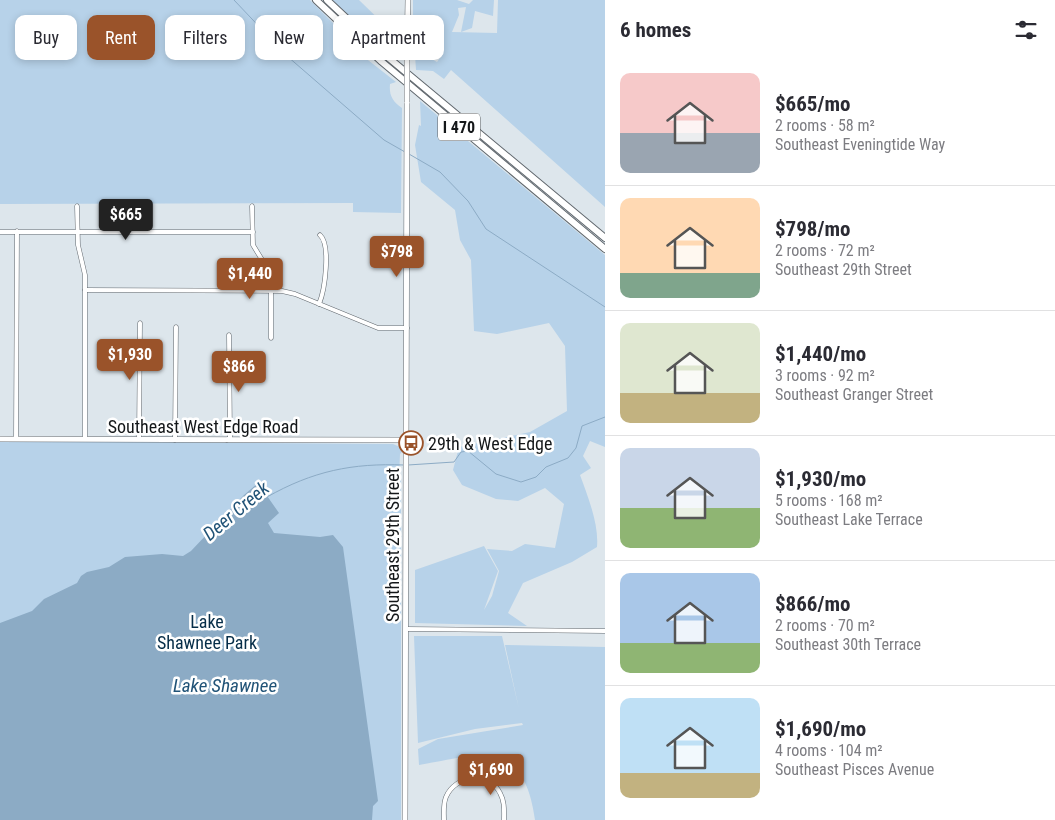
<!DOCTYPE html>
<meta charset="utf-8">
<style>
:root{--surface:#fff;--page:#f2f2f3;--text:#2b2b33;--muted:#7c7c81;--line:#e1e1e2;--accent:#9a532a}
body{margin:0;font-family:"Roboto Condensed",sans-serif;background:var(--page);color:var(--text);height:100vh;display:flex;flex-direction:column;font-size:19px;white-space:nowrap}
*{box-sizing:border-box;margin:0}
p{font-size:16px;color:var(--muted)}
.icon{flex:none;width:28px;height:28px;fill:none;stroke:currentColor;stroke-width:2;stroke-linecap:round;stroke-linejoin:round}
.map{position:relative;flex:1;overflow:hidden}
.sheet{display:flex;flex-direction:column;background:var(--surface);width:450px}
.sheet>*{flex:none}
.hud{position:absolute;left:15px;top:15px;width:475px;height:45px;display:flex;gap:10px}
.price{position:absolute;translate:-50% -42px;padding:0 11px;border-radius:5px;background:var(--accent);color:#fff;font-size:16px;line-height:32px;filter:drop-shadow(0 1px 2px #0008)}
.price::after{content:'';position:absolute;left:50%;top:30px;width:15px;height:11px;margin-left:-8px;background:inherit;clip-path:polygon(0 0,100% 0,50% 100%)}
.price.current{background:#222;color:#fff}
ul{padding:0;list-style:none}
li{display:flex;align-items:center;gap:15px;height:125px;padding:0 15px}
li+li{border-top:1px solid var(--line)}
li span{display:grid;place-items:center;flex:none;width:140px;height:100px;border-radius:10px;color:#555}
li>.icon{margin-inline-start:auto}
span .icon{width:60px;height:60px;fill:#fffc;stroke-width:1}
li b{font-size:21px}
h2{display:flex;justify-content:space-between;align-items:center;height:60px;padding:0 15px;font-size:21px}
.chip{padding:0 18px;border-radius:10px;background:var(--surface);box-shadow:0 2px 8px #0003;font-size:18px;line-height:45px}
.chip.current{background:var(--accent);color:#fff}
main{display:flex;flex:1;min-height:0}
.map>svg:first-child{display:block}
.green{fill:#b7d2e9}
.water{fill:#8cabc5}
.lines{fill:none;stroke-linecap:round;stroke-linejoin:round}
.stream{stroke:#8cabc5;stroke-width:1}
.street-casing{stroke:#60676d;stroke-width:5}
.secondary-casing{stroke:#60676d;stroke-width:6}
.highway-casing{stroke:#60676d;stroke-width:8}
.street{stroke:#fff;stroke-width:4}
.secondary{stroke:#fff;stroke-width:5}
.highway{stroke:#fff;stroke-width:6}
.secondary-bridge-casing{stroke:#60676d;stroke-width:6;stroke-linecap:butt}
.secondary-bridge{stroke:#fff;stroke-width:5}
.labels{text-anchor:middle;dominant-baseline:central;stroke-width:5;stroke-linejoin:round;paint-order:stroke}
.shield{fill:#fff;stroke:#5a5d5e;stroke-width:1}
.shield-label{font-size:16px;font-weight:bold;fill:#141719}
.street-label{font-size:18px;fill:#141719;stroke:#fff}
.poi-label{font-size:18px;fill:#141719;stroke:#fff;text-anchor:start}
.park-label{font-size:18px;fill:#062d48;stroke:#fff}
.water-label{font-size:19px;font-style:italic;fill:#215377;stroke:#fff}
</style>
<main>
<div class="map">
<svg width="605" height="820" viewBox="0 0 605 820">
<rect width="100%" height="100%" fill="#dde6ec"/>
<g class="green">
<path d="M 0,0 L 310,0 L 348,38 L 359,53 L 396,82 L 390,84 C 389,95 392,101 402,108 L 401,213 L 353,212 L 353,203 L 0,204 Z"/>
<polygon points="332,0 359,0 395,35 393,56"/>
<path d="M 413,0 L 457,0 L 469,4 L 473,0 L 494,0 L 493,16 L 475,11 L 472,28 L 461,32 L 466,7 L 458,8 L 459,15 L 452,32 L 497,33 L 498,0 L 605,0 L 605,207 L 451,70 L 444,79 L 433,71 L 416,70 L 413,23 L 419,24 C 420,41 420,53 437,62 L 443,54 L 440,42 L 432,33 L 424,40 L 422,20 L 413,17 Z"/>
<path d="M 420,101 L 605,255 L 605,447 L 590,441 L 583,456 L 591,468 L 580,475 C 588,497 599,524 597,547 L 572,562 L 523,583 L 508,613 L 527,626 L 415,623 L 415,570 L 484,546 L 498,571 L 484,610 L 492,596 L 499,571 L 487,549 L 512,551 L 525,544 L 555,548 L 564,504 L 545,488 L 518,501 L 496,499 L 462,485 L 453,470 L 459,447 L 530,432 L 567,411 L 565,346 L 549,323 L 497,334 L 474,331 L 471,260 L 460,240 L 455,210 L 421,182 L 415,145 L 419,125 L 421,126 Z"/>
<polygon points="0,441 393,444 400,447 402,452 400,454 399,477 401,480 401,820 0,820"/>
<path d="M 414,636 L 502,636 L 519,709 L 505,645 L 605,647 L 605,820 L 535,820 C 524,738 480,754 419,765 L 418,749 L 438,739 L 523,725 L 522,723 L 475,729 L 418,743 Z"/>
</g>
<polygon class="water" points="258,483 279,513 268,523 274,533 320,537 333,535 343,547 378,801 373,806 372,820 0,820 0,623 32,611 44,599 77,583 81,576 87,572 109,567 125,557 162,554 183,556 191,551 244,495"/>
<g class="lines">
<g class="stream">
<polyline points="234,0 287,56 384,140 405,152"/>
<polyline points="409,154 440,172 468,201 486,229 605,307"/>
<polyline points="408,465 454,462 461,452 468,451 496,474 521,482 536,477 546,467 568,458 576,448 582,426 605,417"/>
<path d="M 267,497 C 313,471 352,463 404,465"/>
</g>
<g class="street-casing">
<g id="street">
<polyline points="77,206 78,245 85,275 85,439"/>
<polyline points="252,206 253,245 267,268 271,281 271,338"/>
<polyline points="0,232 253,232"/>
<polyline points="85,290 282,291 295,294 378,328 407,328"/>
<path d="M 319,304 C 325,290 331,245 320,235"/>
<polyline points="16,439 17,231"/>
<polyline points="139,439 140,323"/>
<polyline points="175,440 176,327"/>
<polyline points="227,440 230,438 229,335"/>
<polyline points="406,629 605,631"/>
<path d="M 444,820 C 444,812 443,804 446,797 C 455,775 489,771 500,793 C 505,802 504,811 504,820"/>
</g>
</g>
<g class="secondary-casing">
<g id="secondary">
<polyline points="407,59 408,0"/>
<polyline points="0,439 406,440"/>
<polyline points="405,820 407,102"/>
</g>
</g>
<g class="highway-casing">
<g id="highway">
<polyline points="316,0 382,62 605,249"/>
<polyline points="327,0 390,59 605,238"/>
</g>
</g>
<use href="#street" class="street"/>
<use href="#secondary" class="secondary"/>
<use href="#highway" class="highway"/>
<g class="secondary-bridge-casing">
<polyline id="secondary-bridge" points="407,102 407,59"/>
</g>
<use href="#secondary-bridge" class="secondary-bridge"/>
</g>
<defs>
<g id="bus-ring" transform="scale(1.25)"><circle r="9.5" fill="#fff" stroke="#9a532a" stroke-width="1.5"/><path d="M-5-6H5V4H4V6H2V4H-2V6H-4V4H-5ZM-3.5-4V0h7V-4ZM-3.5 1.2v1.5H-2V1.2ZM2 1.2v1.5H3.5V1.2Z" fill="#9a532a"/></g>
</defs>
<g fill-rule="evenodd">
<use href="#bus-ring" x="411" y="443"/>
</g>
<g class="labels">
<rect class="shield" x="438" y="113.5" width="42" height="27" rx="4"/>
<g class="shield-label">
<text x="459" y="127">I 470</text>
</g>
<g class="street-label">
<text x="203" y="426">Southeast West Edge Road</text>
<text transform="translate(392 545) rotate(-90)">Southeast 29th Street</text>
</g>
<g class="poi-label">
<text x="428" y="443">29th &amp; West Edge</text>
</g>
<g class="park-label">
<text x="207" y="621">Lake<tspan x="207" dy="21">Shawnee Park</tspan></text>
</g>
<g class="water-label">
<text transform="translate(236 511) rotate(-40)">Deer Creek</text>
<text x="225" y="685">Lake Shawnee</text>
</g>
</g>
</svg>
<b class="price current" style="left:126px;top:241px">$665</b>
<b class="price" style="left:397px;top:278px">$798</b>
<b class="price" style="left:250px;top:300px">$1,440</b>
<b class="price" style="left:130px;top:381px">$1,930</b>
<b class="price" style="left:239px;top:393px">$866</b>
<b class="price" style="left:491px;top:796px">$1,690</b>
<div class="hud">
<a class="chip">Buy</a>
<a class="chip current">Rent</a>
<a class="chip">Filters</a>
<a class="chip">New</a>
<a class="chip">Apartment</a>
</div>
</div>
<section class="sheet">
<h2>6 homes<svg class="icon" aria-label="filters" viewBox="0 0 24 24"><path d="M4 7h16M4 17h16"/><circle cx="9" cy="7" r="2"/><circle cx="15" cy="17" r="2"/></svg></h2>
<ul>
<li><span style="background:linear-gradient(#f6c9c9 60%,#9aa5b1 0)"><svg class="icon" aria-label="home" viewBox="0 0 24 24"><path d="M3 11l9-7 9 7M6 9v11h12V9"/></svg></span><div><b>$665/mo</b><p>2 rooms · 58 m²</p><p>Southeast Eveningtide Way</p></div></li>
<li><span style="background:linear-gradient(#ffd9b3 75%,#7fa58c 0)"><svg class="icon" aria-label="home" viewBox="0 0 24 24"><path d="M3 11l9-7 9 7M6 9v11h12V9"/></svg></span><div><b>$798/mo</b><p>2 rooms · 72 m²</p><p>Southeast 29th Street</p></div></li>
<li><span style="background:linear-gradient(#dfe7d0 70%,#c2b280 0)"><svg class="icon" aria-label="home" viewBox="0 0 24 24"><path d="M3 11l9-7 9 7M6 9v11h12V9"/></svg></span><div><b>$1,440/mo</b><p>3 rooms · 92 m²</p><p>Southeast Granger Street</p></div></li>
<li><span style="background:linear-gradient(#c9d6e8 60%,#8fb573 0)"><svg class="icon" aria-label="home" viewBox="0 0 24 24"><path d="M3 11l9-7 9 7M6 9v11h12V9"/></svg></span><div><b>$1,930/mo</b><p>5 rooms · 168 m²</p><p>Southeast Lake Terrace</p></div></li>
<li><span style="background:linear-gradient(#a9c7e8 70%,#8fb573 0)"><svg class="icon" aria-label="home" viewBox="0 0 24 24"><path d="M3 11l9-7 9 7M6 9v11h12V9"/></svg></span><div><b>$866/mo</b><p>2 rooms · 70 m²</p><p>Southeast 30th Terrace</p></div></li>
<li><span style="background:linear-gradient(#bfe0f5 75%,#c2b280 0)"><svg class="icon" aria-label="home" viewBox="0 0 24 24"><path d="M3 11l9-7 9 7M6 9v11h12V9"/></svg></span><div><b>$1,690/mo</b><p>4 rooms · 104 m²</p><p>Southeast Pisces Avenue</p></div></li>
</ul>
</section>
</main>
